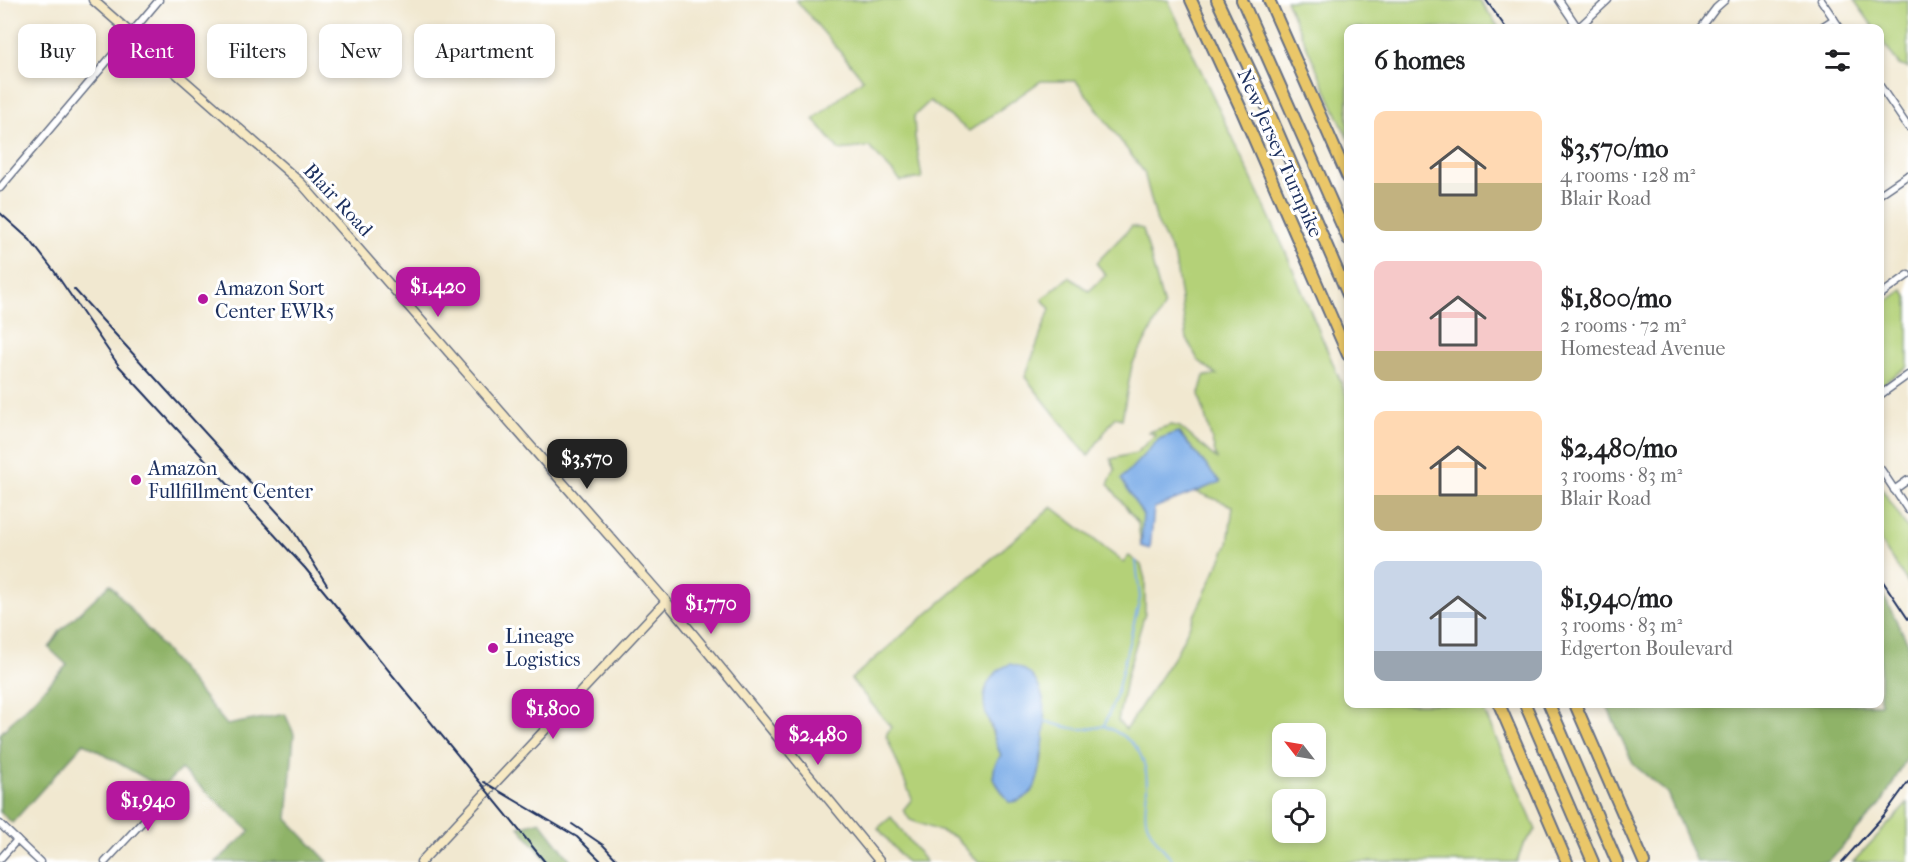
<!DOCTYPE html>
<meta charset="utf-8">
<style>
:root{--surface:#fff;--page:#f2f2f2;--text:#202124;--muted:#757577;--accent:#b5179e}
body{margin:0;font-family:"IM FELL French Canon",serif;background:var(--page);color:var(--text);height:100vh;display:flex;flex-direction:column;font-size:22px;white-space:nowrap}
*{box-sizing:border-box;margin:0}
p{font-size:20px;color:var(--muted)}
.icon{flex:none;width:33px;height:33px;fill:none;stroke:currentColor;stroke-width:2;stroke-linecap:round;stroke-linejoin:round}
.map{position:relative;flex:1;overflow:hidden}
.sheet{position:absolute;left:1344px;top:24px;width:540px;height:684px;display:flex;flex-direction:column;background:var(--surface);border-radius:12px;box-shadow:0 3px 9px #0003}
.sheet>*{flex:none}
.hud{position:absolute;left:18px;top:24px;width:570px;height:54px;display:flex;gap:12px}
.needle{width:39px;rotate:301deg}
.controls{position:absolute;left:1272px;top:723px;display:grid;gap:12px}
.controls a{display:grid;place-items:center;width:54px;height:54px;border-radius:12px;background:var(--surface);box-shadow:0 3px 9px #0003;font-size:30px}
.price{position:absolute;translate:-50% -51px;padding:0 14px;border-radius:12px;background:var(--accent);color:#fff;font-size:20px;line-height:39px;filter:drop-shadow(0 2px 3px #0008)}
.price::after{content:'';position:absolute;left:50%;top:36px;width:18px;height:14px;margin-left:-9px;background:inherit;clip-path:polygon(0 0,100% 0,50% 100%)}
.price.selected{background:#222;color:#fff}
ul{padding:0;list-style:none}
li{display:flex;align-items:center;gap:18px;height:150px;padding:0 30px}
li span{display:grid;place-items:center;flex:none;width:168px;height:120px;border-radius:12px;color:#555}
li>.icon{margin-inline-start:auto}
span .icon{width:72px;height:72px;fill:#fffc;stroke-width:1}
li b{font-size:26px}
h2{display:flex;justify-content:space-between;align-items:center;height:72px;padding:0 30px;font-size:26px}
.chip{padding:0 21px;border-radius:12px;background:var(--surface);box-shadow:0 3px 9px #0003;font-size:21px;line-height:54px}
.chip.selected{background:var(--accent);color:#fff}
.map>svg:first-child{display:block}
.green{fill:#b4d178;stroke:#68806b;stroke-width:1.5;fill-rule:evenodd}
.forest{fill:#8fb368;stroke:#557163;stroke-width:1.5}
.water{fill:#7dade8;stroke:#4c6ea3;stroke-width:1.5}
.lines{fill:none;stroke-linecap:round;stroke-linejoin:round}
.stream{stroke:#7dade8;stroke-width:2}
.street-casing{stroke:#667086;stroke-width:9}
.secondary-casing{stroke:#667086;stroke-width:11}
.highway-casing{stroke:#667086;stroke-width:14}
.street{stroke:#fff;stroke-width:6}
.secondary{stroke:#f7e9c3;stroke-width:8}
.highway{stroke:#eac769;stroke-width:10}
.rail{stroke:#1b2f5e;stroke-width:2}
.poi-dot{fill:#b5179e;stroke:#fff;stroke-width:2}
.labels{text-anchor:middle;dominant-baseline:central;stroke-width:6;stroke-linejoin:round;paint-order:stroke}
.street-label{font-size:20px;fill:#1b2f5e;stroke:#fff}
.poi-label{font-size:20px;fill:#1b2f5e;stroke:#fff;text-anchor:start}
</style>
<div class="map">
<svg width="1908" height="862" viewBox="0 0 1908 862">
<rect width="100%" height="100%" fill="#fff"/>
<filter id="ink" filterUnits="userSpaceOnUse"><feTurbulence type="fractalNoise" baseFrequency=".0167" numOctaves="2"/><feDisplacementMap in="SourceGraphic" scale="12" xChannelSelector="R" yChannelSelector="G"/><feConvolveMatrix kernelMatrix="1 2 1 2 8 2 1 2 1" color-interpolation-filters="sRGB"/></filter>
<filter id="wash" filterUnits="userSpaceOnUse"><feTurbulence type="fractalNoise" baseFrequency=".008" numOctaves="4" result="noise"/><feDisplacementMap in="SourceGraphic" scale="24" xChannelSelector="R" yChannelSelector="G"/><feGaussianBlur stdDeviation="1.35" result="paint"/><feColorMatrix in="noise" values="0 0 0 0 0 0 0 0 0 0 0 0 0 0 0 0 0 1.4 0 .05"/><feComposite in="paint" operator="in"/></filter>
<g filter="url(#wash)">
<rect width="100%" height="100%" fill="#f1e8d0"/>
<g class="green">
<path d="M 796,0 L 1168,0 L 1283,246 L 1348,399 L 1348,704 L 1481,704 L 1536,830 L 1523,845 L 1517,862 L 978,862 L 955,837 L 910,820 L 903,810 L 912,799 L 886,735 L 891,727 L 851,679 L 1052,507 L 1123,562 L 1129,556 L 1141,565 L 1145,579 L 1145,613 L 1127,675 L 1118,721 L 1126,729 L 1177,652 L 1228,544 L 1233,506 L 1196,492 L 1220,482 L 1179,432 L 1143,515 L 1141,546 L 1138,523 L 1108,484 L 1115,470 L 1111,459 L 1136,453 L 1155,435 L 1149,432 L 1171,425 L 1180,427 L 1217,459 L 1199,394 L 1204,376 L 1217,375 L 1198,360 L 1187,339 L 1175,259 L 1157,222 L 1144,172 L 1076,81 L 1041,81 L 969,131 L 930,101 L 914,116 L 915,137 L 922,178 L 901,181 L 869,147 L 839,150 L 814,119 L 863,79 ZM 984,698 L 1043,698 C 1045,719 1046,783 1027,795 C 1022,799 1014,800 1009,802 L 993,779 L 995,765 L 1001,755 C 993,738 986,716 984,698 ZM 1282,734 L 1316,734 L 1316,766 L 1282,766 ZM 1282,800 L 1316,800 L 1316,832 L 1282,832 Z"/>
<polygon points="1286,0 1480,0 1499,28 1348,28 1348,139"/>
<polygon points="1854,0 1908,0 1908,68 1899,65 1880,37 1880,28 1874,28"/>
<polygon points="1132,226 1143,229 1164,307 1132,365 1122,419 1115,417 1088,456 1025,377 1050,309 1042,299 1069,277 1089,291 1106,275 1096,263"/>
<polygon points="1903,290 1908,298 1908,366 1880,386 1880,306"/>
<polygon points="1880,486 1908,529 1908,583 1880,541"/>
<polygon points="1908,803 1908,862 1853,862"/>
<polygon points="891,817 926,862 906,862 878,828"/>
</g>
<g class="forest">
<polygon points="110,584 227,725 285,714 294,734 287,819 328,862 216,862 250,831 181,769 162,788 84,743 12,823 0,812 0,734 67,665 49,648 60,631"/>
<polygon points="1880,589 1908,643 1908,756 1881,804 1828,862 1696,862 1667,793 1633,764 1606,704 1880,704"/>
<polygon points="540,821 572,862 548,862 519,827"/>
</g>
<g class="water">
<polygon points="1178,432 1220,482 1154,508 1150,549 1141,546 1143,515 1121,479 1159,439"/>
<path d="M 1010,664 C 1052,673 1047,725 1041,758 C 1040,767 1039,778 1035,786 C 1030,796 1020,802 1009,802 L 993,778 L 995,765 L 1001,755 C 996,745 994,737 992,728 C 990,722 986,716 985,710 C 981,688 991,672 1010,664 Z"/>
</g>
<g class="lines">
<g class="stream">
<path d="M 1045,721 C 1067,728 1081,732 1104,726 L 1116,696 L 1140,598 L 1136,561"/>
<path d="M 1104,726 C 1133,738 1147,753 1147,786 C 1147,797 1144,809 1146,819 C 1150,836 1164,849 1174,862"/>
</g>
</g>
</g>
<g filter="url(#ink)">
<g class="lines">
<g class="street-casing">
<g id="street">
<polyline points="1559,0 1578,28 1608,0"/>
<polyline points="1821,0 1840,28"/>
<polyline points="1701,28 1716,8 1725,0"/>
<polyline points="1820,28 1834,19"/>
<polyline points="1880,86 1908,127"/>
<polyline points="0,188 159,0"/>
<polyline points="1880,194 1908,175"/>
<polyline points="1880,295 1908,275"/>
<polyline points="1880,395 1908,375"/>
<polyline points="1880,468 1908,510"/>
<polyline points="1894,490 1908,480"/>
<polyline points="0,824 40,862"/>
<polyline points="0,859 17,840"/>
<polyline points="105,862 175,787"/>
</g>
</g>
<g class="secondary-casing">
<g id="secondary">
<polyline points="93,0 301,183 666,601 880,862"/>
<polyline points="421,862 666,601"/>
</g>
</g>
<g class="highway-casing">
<g id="highway">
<polyline points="1191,0 1241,109 1348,355"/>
<polyline points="1217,0 1263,98 1348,295"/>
<polyline points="1242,0 1348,239"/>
<polyline points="1269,0 1348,178"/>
<polyline points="1499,704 1567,862"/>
<polyline points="1525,704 1593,862"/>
<polyline points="1549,704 1617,862"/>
<polyline points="1575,704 1644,862"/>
</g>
</g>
<use href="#street" class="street"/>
<use href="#secondary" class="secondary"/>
<use href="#highway" class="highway"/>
<g class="rail">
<polyline points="1486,0 1506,28"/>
<polyline points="0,213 30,240 54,271 119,366 305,568 545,862"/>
<polyline points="74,289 291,527 327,585"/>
<polyline points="1880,577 1908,619"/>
<polyline points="484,782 577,837 602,862"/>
<polyline points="572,824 603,845 619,862"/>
<polyline points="1842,862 1884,815 1908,782"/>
</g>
</g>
</g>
<g class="poi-dot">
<circle cx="203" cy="299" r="6"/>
<circle cx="136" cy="480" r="6"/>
<circle cx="493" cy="648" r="6"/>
</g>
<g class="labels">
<g class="street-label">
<text transform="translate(1280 153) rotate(66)">New Jersey Turnpike</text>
<text transform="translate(338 200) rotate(47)">Blair Road</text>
</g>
<g class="poi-label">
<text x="215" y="288">Amazon Sort<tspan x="215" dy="23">Center EWR5</tspan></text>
<text x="148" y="468">Amazon<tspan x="148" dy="23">Fullfillment Center</tspan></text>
<text x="505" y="636">Lineage<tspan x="505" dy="23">Logistics</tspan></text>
</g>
</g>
</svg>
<div class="controls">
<a><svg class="needle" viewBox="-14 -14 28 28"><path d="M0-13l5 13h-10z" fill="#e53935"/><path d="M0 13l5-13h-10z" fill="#757577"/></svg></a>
<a><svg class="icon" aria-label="locate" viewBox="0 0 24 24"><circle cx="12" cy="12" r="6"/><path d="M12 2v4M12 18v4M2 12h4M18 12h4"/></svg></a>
</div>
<b class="price" style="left:438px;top:318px">$1,420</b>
<b class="price selected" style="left:587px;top:490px">$3,570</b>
<b class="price" style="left:711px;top:635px">$1,770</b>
<b class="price" style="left:553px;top:740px">$1,800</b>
<b class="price" style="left:818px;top:766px">$2,480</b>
<b class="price" style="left:148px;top:832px">$1,940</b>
<div class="hud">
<a class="chip">Buy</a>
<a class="chip selected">Rent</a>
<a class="chip">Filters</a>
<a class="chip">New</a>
<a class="chip">Apartment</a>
</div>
<section class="sheet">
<h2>6 homes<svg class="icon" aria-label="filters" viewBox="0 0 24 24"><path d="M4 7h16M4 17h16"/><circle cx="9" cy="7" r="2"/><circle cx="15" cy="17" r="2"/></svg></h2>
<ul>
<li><span style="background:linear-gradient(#ffd9b3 60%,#c2b280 0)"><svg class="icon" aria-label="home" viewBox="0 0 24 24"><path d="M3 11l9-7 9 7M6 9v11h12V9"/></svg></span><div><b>$3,570/mo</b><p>4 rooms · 128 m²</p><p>Blair Road</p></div></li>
<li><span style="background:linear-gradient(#f6c9c9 75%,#c2b280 0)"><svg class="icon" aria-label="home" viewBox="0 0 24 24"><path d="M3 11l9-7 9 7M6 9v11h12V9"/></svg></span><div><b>$1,800/mo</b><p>2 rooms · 72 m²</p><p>Homestead Avenue</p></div></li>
<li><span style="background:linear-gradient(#ffd9b3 70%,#c2b280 0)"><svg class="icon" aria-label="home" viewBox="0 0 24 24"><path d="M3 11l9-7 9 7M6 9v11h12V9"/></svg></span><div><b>$2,480/mo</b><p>3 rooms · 83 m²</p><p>Blair Road</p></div></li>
<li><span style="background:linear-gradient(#c9d6e8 75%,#9aa5b1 0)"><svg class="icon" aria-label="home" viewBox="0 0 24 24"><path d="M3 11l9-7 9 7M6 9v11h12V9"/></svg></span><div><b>$1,940/mo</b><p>3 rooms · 83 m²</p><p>Edgerton Boulevard</p></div></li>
</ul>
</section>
</div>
